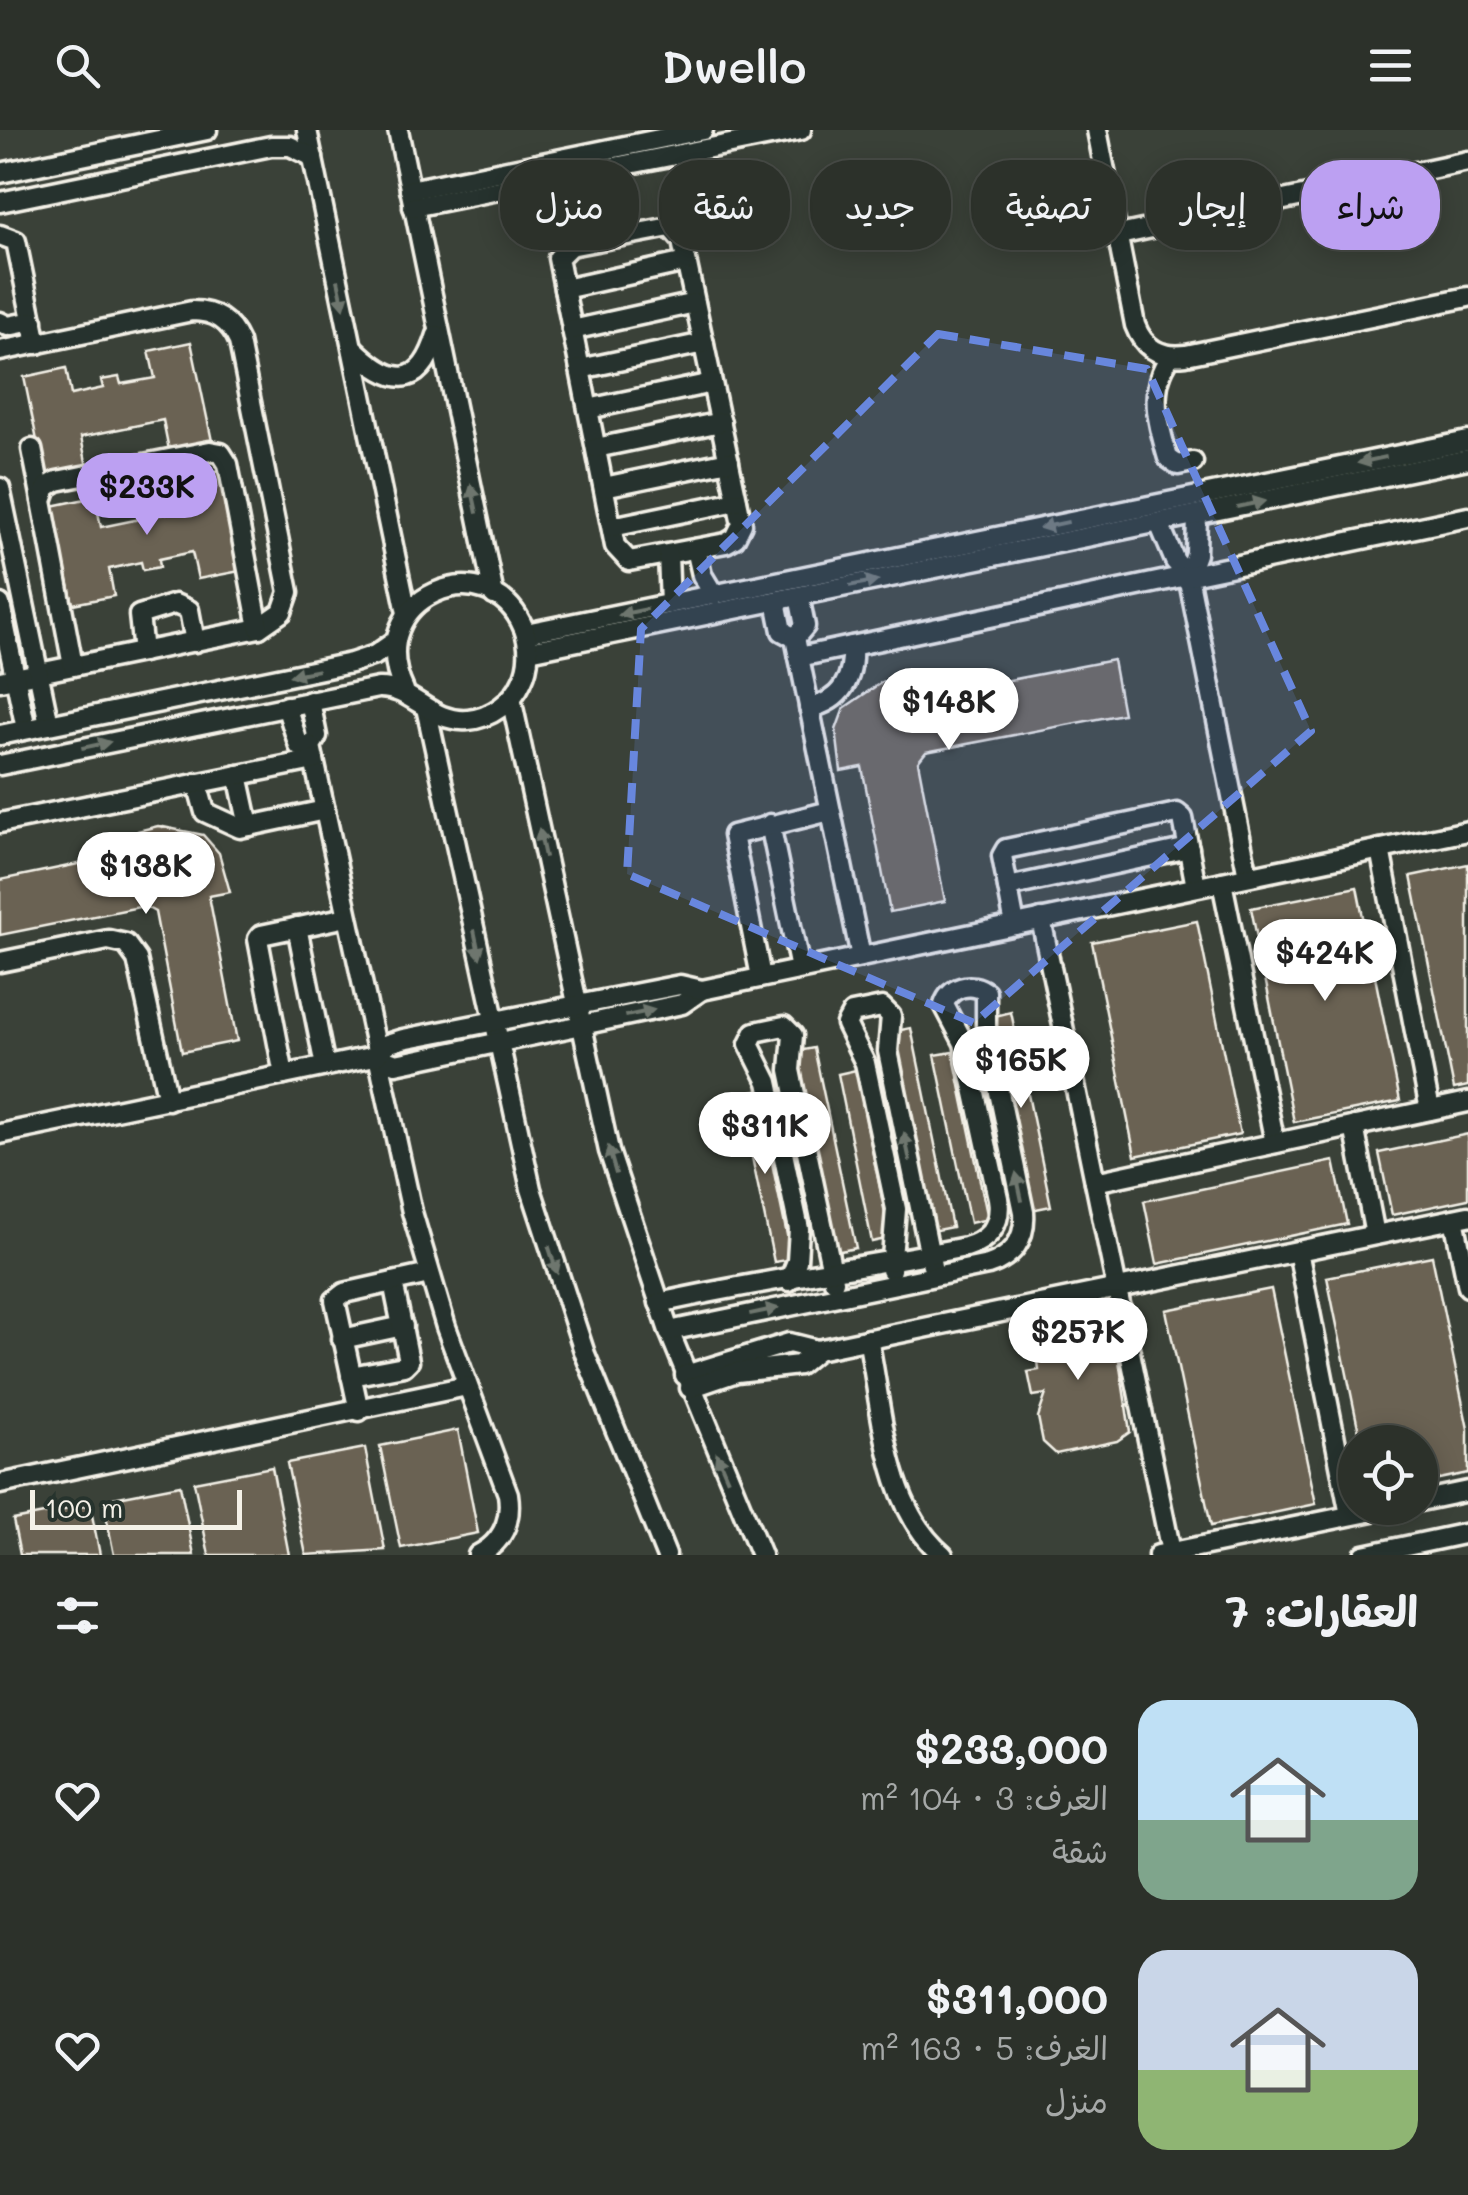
<!DOCTYPE html>
<html lang="ar">
<meta charset="utf-8">
<style>
:root{--surface:#2c312a;--page:#343932;--text:#f1f3f6;--muted:#a6a9a8;--line:#484c47;--accent:#bca0f2}
body{margin:0;font-family:Mali,"Playpen Sans Arabic",sans-serif;background:var(--page);color:var(--text);direction:rtl;height:100vh;display:flex;flex-direction:column;font-size:38px;white-space:nowrap}
*{box-sizing:border-box;margin:0}
p{font-size:32px;color:var(--muted)}
.icon{flex:none;width:55px;height:55px;fill:none;stroke:currentColor;stroke-width:2;stroke-linecap:round;stroke-linejoin:round}
.map{position:relative;height:1425px;overflow:hidden;direction:ltr}
.panel{display:flex;flex-direction:column;background:var(--surface);flex:1}
.panel>*{flex:none}
.banner{position:absolute;left:30px;top:30px;width:1410px;height:90px;direction:rtl;display:flex;gap:20px}
.tools{position:absolute;left:1338px;top:1295px;display:grid;gap:20px}
.tools a{display:grid;place-items:center;width:100px;height:100px;border-radius:50%;background:var(--surface);box-shadow:0 5px 25px #0003,0 0 0 2px var(--line);font-size:50px}
.scale{position:absolute;left:30px;bottom:25px;width:212px;box-sizing:border-box;padding-left:10px;border:5px solid #f4f1e8;border-top:0;font-size:28px;line-height:35px;white-space:nowrap;color:#f4f1e8;-webkit-text-stroke:8px #26332d;paint-order:stroke}
.price{position:absolute;translate:-50% -85px;padding:0 22px;border-radius:35px;background:#fff;color:#222;font-size:32px;line-height:65px;filter:drop-shadow(0 2px 5px #0008)}
.price::after{content:'';position:absolute;left:50%;top:60px;width:30px;height:22px;margin-left:-15px;background:inherit;clip-path:polygon(0 0,100% 0,50% 100%)}
.price.on{background:var(--accent);color:#111}
ul{padding:0;list-style:none}
li{display:flex;align-items:center;gap:30px;height:250px;padding:0 50px}
li span{display:grid;place-items:center;flex:none;width:280px;height:200px;border-radius:30px;color:#555}
li>.icon{margin-inline-start:auto}
span .icon{width:120px;height:120px;fill:#fffc;stroke-width:1}
li b{font-size:42px}
h2{display:flex;justify-content:space-between;align-items:center;height:120px;padding:0 50px;font-size:42px}
.tag{padding:0 35px;border-radius:40px;background:var(--surface);box-shadow:0 5px 25px #0003,0 0 0 2px var(--line);font-size:35px;line-height:90px}
.tag.on{background:var(--accent);color:#111}
header{display:flex;justify-content:space-between;align-items:center;height:130px;padding:0 50px;background:var(--surface);font-size:45px;font-weight:600}
.map>svg:first-child{display:block}
.building{fill:#6a6252;stroke:#f4f1e8;stroke-width:2.5}
.lines{fill:none;stroke-linecap:round;stroke-linejoin:round}
.minor-casing{stroke:#f4f1e8;stroke-width:25}
.minor{stroke:#26332d;stroke-width:18}
.oneway{fill:#6e766e}
.marked{fill:#6887de;fill-opacity:0.2;stroke:#6887de;stroke-width:8;stroke-dasharray:20 12;stroke-linejoin:round}
</style>
<header><svg class="icon" aria-label="menu" viewBox="0 0 24 24"><path d="M4 6h16M4 12h16M4 18h16"/></svg>Dwello<svg class="icon" aria-label="search" viewBox="0 0 24 24"><circle cx="10" cy="10" r="6"/><path d="M15 15l6 6"/></svg></header>
<div class="map">
<svg width="1468" height="1425" viewBox="0 0 1468 1425">
<rect width="100%" height="100%" fill="#3a4138"/>
<filter id="ink" filterUnits="userSpaceOnUse"><feTurbulence type="fractalNoise" baseFrequency=".01" numOctaves="2"/><feDisplacementMap in="SourceGraphic" scale="20" xChannelSelector="R" yChannelSelector="G"/><feConvolveMatrix kernelMatrix="1 2 1 2 8 2 1 2 1" color-interpolation-filters="sRGB"/></filter>
<g filter="url(#ink)">
<g class="building">
<polygon points="191,212 212,311 169,320 163,290 81,307 87,337 44,345 24,247 66,238 71,265 103,258 101,250 119,247 121,254 155,248 149,221"/>
<polygon points="220,341 240,441 198,449 192,422 159,429 160,437 143,440 141,432 109,439 114,466 73,474 52,376 95,367 101,397 183,380 177,350"/>
<polygon points="1113,530 1123,584 926,622 918,632 945,771 890,782 862,637 841,641 836,600 844,578 882,552 902,549 906,570"/>
<polygon points="158,696 203,705 219,723 230,762 209,766 237,911 182,922 155,782 144,776 0,805 0,750 142,721 138,701"/>
<polygon points="1468,734 1468,956 1454,959 1411,746"/>
<polygon points="1357,757 1400,971 1294,992 1251,778"/>
<polygon points="1197,791 1240,1004 1135,1026 1092,812"/>
<polygon points="1011,882 1051,1076 1031,1080 991,887"/>
<polygon points="911,898 952,1097 932,1101 891,902"/>
<polygon points="814,918 856,1118 835,1122 793,922"/>
<polygon points="953,922 988,1089 970,1093 935,925"/>
<polygon points="856,940 890,1108 872,1112 838,944"/>
<polygon points="757,961 792,1129 774,1132 739,965"/>
<polygon points="1468,1004 1468,1069 1392,1085 1379,1023"/>
<polygon points="1334,1031 1347,1094 1157,1134 1144,1071"/>
<polygon points="1432,1126 1468,1299 1468,1343 1420,1353 1420,1312 1361,1312 1327,1147"/>
<polygon points="1271,1159 1316,1374 1211,1396 1166,1180"/>
<polygon points="1093,1182 1107,1189 1115,1204 1130,1302 1117,1311 1056,1324 1043,1312 1038,1287 1046,1264 1033,1266 1028,1242 1039,1240 1037,1220 1030,1224 1023,1210 1034,1194"/>
<polygon points="458,1300 478,1403 401,1418 380,1316"/>
<polygon points="365,1318 385,1420 306,1425 287,1333"/>
<polygon points="272,1337 289,1425 209,1425 194,1352"/>
<polygon points="180,1355 194,1425 114,1425 103,1370"/>
<polygon points="90,1375 100,1425 20,1425 13,1390"/>
</g>
<g class="lines">
<g class="minor-casing">
<g id="minor">
<polyline points="307,0 407,483"/>
<polyline points="398,0 494,465"/>
<path d="M 1097,0 L 1135,195 C 1144,219 1161,228 1186,225 L 1468,167"/>
<polyline points="0,43 207,0"/>
<polyline points="410,60 703,0"/>
<polyline points="0,72 271,16 290,16 313,27"/>
<polyline points="413,77 801,0"/>
<polygon points="670,97 682,111 742,394 735,408 726,413 629,431 615,416 558,128 570,116"/>
<polyline points="0,105 16,111 37,214"/>
<polyline points="1119,105 1468,31"/>
<polyline points="564,159 686,132"/>
<polyline points="0,192 8,196 33,191"/>
<polyline points="572,200 695,173"/>
<path d="M 353,218 C 390,254 419,263 437,205"/>
<path d="M 0,221 L 192,181 C 215,181 230,191 239,212 L 289,462 L 282,482 L 259,498 L 0,551"/>
<path d="M 1171,226 C 1147,257 1158,294 1168,328 L 1178,335 L 1193,332"/>
<polyline points="580,239 704,213"/>
<polyline points="588,279 712,253"/>
<polyline points="596,318 721,292"/>
<polyline points="32,319 42,370"/>
<polyline points="604,357 729,331"/>
<polyline points="0,358 49,594"/>
<polyline points="1159,393 1175,431 1188,446 1248,746"/>
<polyline points="612,397 737,371"/>
<polyline points="696,419 702,445 714,465"/>
<polyline points="668,425 670,474"/>
<polyline points="1188,446 1196,424 1197,385"/>
<polyline points="776,471 782,501 795,508"/>
<polyline points="0,474 26,599"/>
<polyline points="526,503 1468,311"/>
<polyline points="795,508 861,827"/>
<polyline points="795,508 805,496 799,466"/>
<polyline points="529,521 1468,329"/>
<polyline points="143,522 139,485 175,474 189,480 195,512"/>
<polyline points="799,527 1468,387"/>
<polyline points="73,536 42,371 47,357 57,351 210,321 221,323 228,334 259,498"/>
<polyline points="511,568 609,1021 669,1201 761,1425"/>
<path d="M 310,571 L 317,606 L 311,616 L 412,1082 L 446,1197 L 508,1364 C 512,1391 503,1412 478,1425"/>
<polyline points="286,576 299,616 311,616"/>
<path d="M 809,578 C 842,571 854,548 852,516"/>
<polyline points="427,582 531,1059 585,1224 666,1425"/>
<polyline points="0,605 351,533 375,525 395,511"/>
<path d="M 0,635 L 378,558 C 414,557 429,593 468,590 C 491,588 513,572 522,551 C 530,535 530,515 524,499 C 490,414 360,467 404,560"/>
<polyline points="238,645 249,696"/>
<polyline points="197,653 205,682 240,698 325,680"/>
<polyline points="0,693 314,630"/>
<polyline points="770,694 800,839"/>
<polyline points="1380,719 1430,980"/>
<polyline points="1222,752 1275,1013"/>
<polyline points="1008,757 1189,718"/>
<polyline points="1041,789 1171,1422"/>
<polyline points="1015,795 1002,726 1006,719 1177,683 1183,688 1196,757"/>
<polyline points="297,797 325,936"/>
<polyline points="0,832 108,810 126,814 137,829 168,970"/>
<polyline points="761,847 733,705 830,681"/>
<polyline points="375,926 396,934 682,874 702,860"/>
<polyline points="284,945 258,809 261,805 347,787"/>
<polyline points="1354,996 1375,1105"/>
<polyline points="0,1004 375,926 387,914 403,909 680,855 702,860 1468,701"/>
<polyline points="1095,1052 1468,972"/>
<polyline points="1454,1089 1468,1157"/>
<polyline points="1298,1121 1350,1385"/>
<polyline points="891,1140 896,1079 865,933 846,894 852,883 882,877 891,886 888,921 932,1136"/>
<polyline points="789,1151 797,1131 799,1099 768,952 749,914 755,902 784,896 793,905 790,940 834,1151"/>
<path d="M 659,1173 C 760,1150 863,1137 966,1117 C 990,1110 1002,1093 998,1068 L 964,913 L 944,875 C 949,857 971,851 986,862 L 986,900 L 1024,1082 C 1026,1109 1013,1127 988,1135 L 669,1201"/>
<polyline points="342,1209 403,1196"/>
<path d="M 868,1209 C 883,1279 884,1376 943,1425"/>
<polyline points="685,1245 789,1213 817,1220"/>
<polyline points="351,1246 404,1236 409,1231 393,1152"/>
<polyline points="690,1258 737,1242 799,1235 817,1220 1468,1086"/>
<polyline points="359,1281 335,1170 344,1163 429,1144"/>
<polyline points="0,1354 467,1256"/>
<polyline points="1420,1371 1468,1361"/>
<polyline points="1158,1425 1388,1378"/>
<polyline points="1364,1425 1468,1403"/>
</g>
</g>
<use href="#minor" class="minor"/>
</g>
<defs><path id="oneway-solid" d="M-6-.8H1V-3.2L6.5 0L1 3.2V.8H-6Z" transform="scale(2.5)"/></defs>
<g class="oneway">
<use href="#oneway-solid" transform="translate(341 164) rotate(78)"/>
<use href="#oneway-solid" transform="translate(1372 330) rotate(168)"/>
<use href="#oneway-solid" transform="translate(474 369) rotate(-102)"/>
<use href="#oneway-solid" transform="translate(1251 374) rotate(-12)"/>
<use href="#oneway-solid" transform="translate(1054 395) rotate(168)"/>
<use href="#oneway-solid" transform="translate(864 453) rotate(-11)"/>
<use href="#oneway-solid" transform="translate(633 482) rotate(168)"/>
<use href="#oneway-solid" transform="translate(304 543) rotate(169)"/>
<use href="#oneway-solid" transform="translate(96 615) rotate(-12)"/>
<use href="#oneway-solid" transform="translate(542 713) rotate(-102)"/>
<use href="#oneway-solid" transform="translate(477 814) rotate(78)"/>
<use href="#oneway-solid" transform="translate(640 883) rotate(-12)"/>
<use href="#oneway-solid" transform="translate(907 1017) rotate(-102)"/>
<use href="#oneway-solid" transform="translate(612 1030) rotate(-106)"/>
<use href="#oneway-solid" transform="translate(1019 1057) rotate(-102)"/>
<use href="#oneway-solid" transform="translate(553 1130) rotate(72)"/>
<use href="#oneway-solid" transform="translate(764 1181) rotate(-12)"/>
<use href="#oneway-solid" transform="translate(722 1336) rotate(-113)"/>
</g>
</g>
<path class="marked" d="M 938,204 L 1147,239 L 1311,601 L 974,893 L 627,744 L 641,499 Z"/>
</svg>
<div class="tools">
<a><svg class="icon" aria-label="locate" viewBox="0 0 24 24"><circle cx="12" cy="12" r="6"/><path d="M12 2v4M12 18v4M2 12h4M18 12h4"/></svg></a>
</div>
<div class="scale">100 m</div>
<b class="price on" style="left:147px;top:408px">$233K</b>
<b class="price" style="left:949px;top:623px">$148K</b>
<b class="price" style="left:146px;top:787px">$138K</b>
<b class="price" style="left:1325px;top:874px">$424K</b>
<b class="price" style="left:1021px;top:981px">$165K</b>
<b class="price" style="left:765px;top:1047px">$311K</b>
<b class="price" style="left:1078px;top:1253px">$257K</b>
<div class="banner">
<a class="tag on">شراء</a>
<a class="tag">إيجار</a>
<a class="tag">تصفية</a>
<a class="tag">جديد</a>
<a class="tag">شقة</a>
<a class="tag">منزل</a>
</div>
</div>
<section class="panel">
<h2>العقارات: 7<svg class="icon" aria-label="filters" viewBox="0 0 24 24"><path d="M4 7h16M4 17h16"/><circle cx="9" cy="7" r="2"/><circle cx="15" cy="17" r="2"/></svg></h2>
<ul>
<li><span style="background:linear-gradient(#bfe0f5 60%,#7fa58c 0)"><svg class="icon" aria-label="home" viewBox="0 0 24 24"><path d="M3 11l9-7 9 7M6 9v11h12V9"/></svg></span><div><b>$233,000</b><p>الغرف: 3 · 104 m²</p><p>شقة</p></div><svg class="icon" aria-label="heart" viewBox="0 0 24 24"><path d="M12 20l-8-8c-3-5 5-10 8-4 3-6 11-1 8 4z"/></svg></li>
<li><span style="background:linear-gradient(#c9d6e8 60%,#8fb573 0)"><svg class="icon" aria-label="home" viewBox="0 0 24 24"><path d="M3 11l9-7 9 7M6 9v11h12V9"/></svg></span><div><b>$311,000</b><p>الغرف: 5 · 163 m²</p><p>منزل</p></div><svg class="icon" aria-label="heart" viewBox="0 0 24 24"><path d="M12 20l-8-8c-3-5 5-10 8-4 3-6 11-1 8 4z"/></svg></li>
</ul>
</section>
